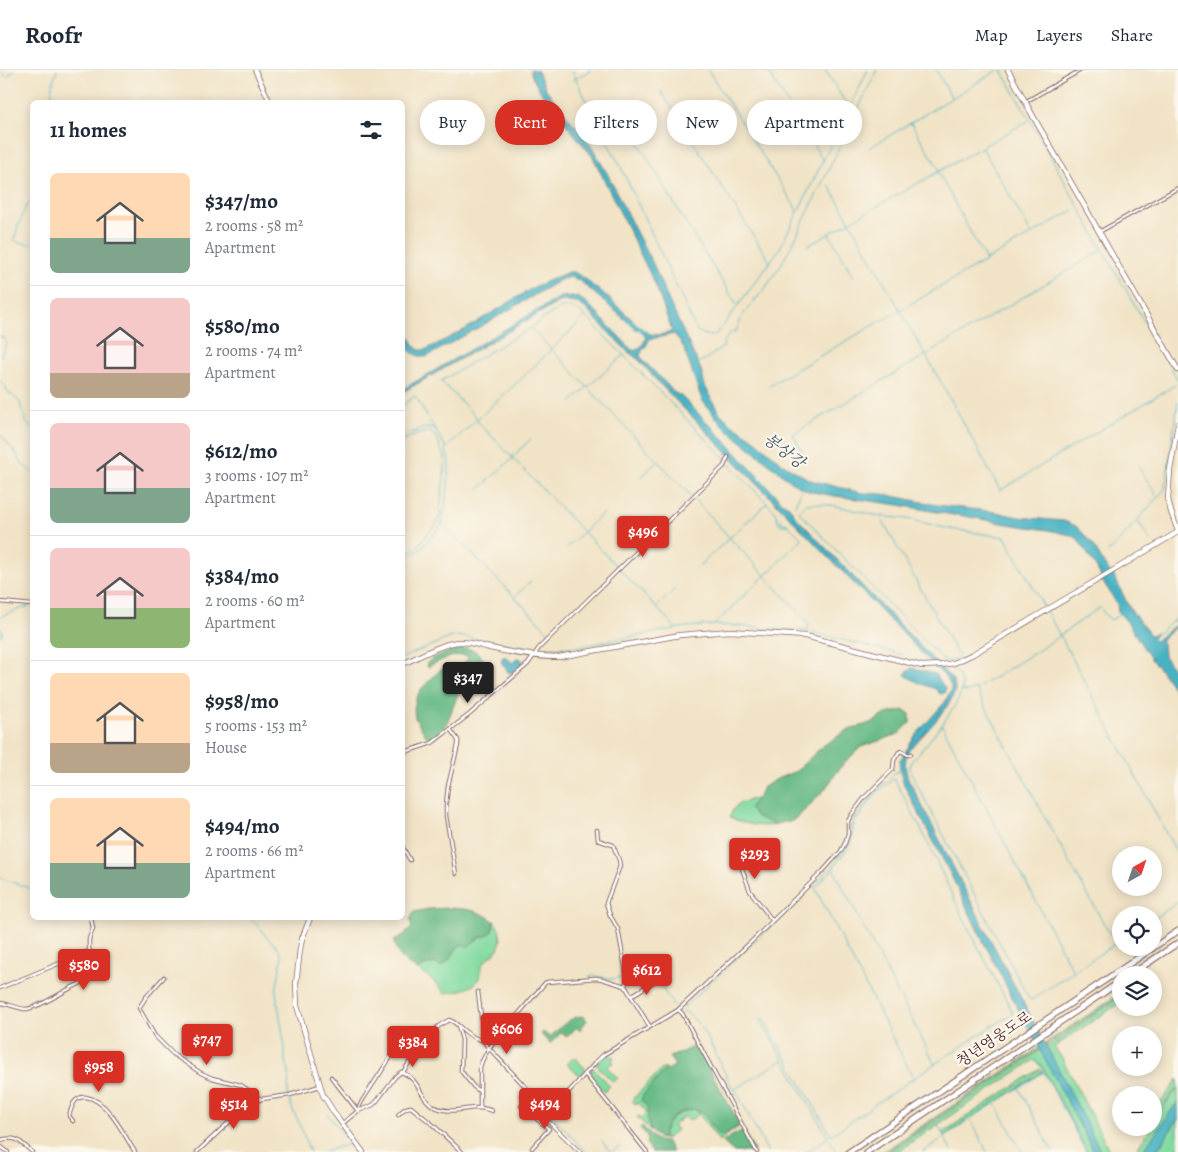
<!DOCTYPE html>
<meta charset="utf-8">
<style>
:root{--surface:#fff;--page:#f6f6f7;--text:#1f2937;--muted:#747a83;--line:#e0e1e3;--accent:#d93025}
body{margin:0;font-family:Alegreya,"Noto Serif KR",serif;background:var(--page);color:var(--text);height:100vh;display:flex;flex-direction:column;font-size:19px;white-space:nowrap}
*{box-sizing:border-box;margin:0}
p{font-size:16px;color:var(--muted)}
.icon{flex:none;width:28px;height:28px;fill:none;stroke:currentColor;stroke-width:2;stroke-linecap:round;stroke-linejoin:round}
.map{position:relative;flex:1;overflow:hidden}
.panel{position:absolute;left:30px;top:30px;width:375px;height:820px;display:flex;flex-direction:column;background:var(--surface);border-radius:8px;box-shadow:0 2px 12px #0003}
.panel>*{flex:none}
.banner{position:absolute;left:420px;top:30px;width:475px;height:45px;display:flex;gap:10px}
.needle{width:32px;rotate:40deg}
.fabs{position:absolute;left:1112px;top:776px;display:grid;gap:10px}
.fabs a{display:grid;place-items:center;width:50px;height:50px;border-radius:50%;background:var(--surface);box-shadow:0 2px 12px #0003;font-size:25px}
.price{position:absolute;translate:-50% -42px;padding:0 11px;border-radius:5px;background:var(--accent);color:#fff;font-size:16px;line-height:32px;filter:drop-shadow(0 1px 2px #0008)}
.price::after{content:'';position:absolute;left:50%;top:30px;width:15px;height:11px;margin-left:-8px;background:inherit;clip-path:polygon(0 0,100% 0,50% 100%)}
.price.current{background:#222;color:#fff}
ul{padding:0;list-style:none}
li{display:flex;align-items:center;gap:15px;height:125px;padding:0 20px}
li+li{border-top:1px solid var(--line)}
li span{display:grid;place-items:center;flex:none;width:140px;height:100px;border-radius:8px;color:#555}
li>.icon{margin-inline-start:auto}
span .icon{width:60px;height:60px;fill:#fffc;stroke-width:1}
li b{font-size:21px}
h2{display:flex;justify-content:space-between;align-items:center;height:60px;padding:0 20px;font-size:21px}
.pill{padding:0 18px;border-radius:22px;background:var(--surface);box-shadow:0 2px 12px #0003;font-size:18px;line-height:45px}
.pill.current{background:var(--accent);color:#fff}
header{display:flex;align-items:center;gap:30px;box-sizing:border-box;height:70px;padding:0 25px;background:var(--surface);border-bottom:1px solid var(--line)}
header strong{font-size:24px}
nav{display:flex;gap:28px;margin-inline-start:auto;font-size:18px}
.map>svg:first-child{display:block}
.green{fill:#81daa0;stroke:#667c66}
.forest{fill:#68ba86;stroke:#596c58}
.water{fill:#46b2c3;stroke:#486877}
.lines{fill:none;stroke-linecap:round;stroke-linejoin:round}
.stream{stroke:#46b2c3;stroke-width:1}
.canal{stroke:#46b2c3;stroke-width:4}
.street-casing{stroke:#846461;stroke-width:4.5}
.secondary-casing{stroke:#846461;stroke-width:5.5}
.primary-casing{stroke:#846461;stroke-width:6}
.highway-casing{stroke:#846461;stroke-width:7}
.street{stroke:#fff;stroke-width:2.5}
.secondary{stroke:#fff;stroke-width:4}
.primary{stroke:#fff;stroke-width:4.5}
.highway{stroke:#fff;stroke-width:5}
.labels{text-anchor:middle;dominant-baseline:central;stroke-width:4.5;stroke-linejoin:round;paint-order:stroke}
.street-label{font-size:15px;fill:#4a1f2b;stroke:#fbf7ec}
.water-label{font-size:16px;font-style:italic;fill:#485a68;stroke:#fbf7ec}
</style>
<header>
<strong>Roofr</strong>
<nav><a>Map</a><a>Layers</a><a>Share</a></nav>
</header>
<div class="map">
<svg width="1178" height="1082" viewBox="0 0 1178 1082">
<rect width="100%" height="100%" fill="#fbf7ec"/>
<filter id="ink" filterUnits="userSpaceOnUse"><feTurbulence type="fractalNoise" baseFrequency=".02" numOctaves="2"/><feDisplacementMap in="SourceGraphic" scale="10" xChannelSelector="R" yChannelSelector="G"/><feConvolveMatrix kernelMatrix="1 2 1 2 8 2 1 2 1" color-interpolation-filters="sRGB"/></filter>
<filter id="wash" filterUnits="userSpaceOnUse"><feTurbulence type="fractalNoise" baseFrequency=".0096" numOctaves="4" result="noise"/><feDisplacementMap in="SourceGraphic" scale="20" xChannelSelector="R" yChannelSelector="G"/><feGaussianBlur stdDeviation="1.12" result="paint"/><feColorMatrix in="noise" values="0 0 0 0 0 0 0 0 0 0 0 0 0 0 0 0 0 1.4 0 .05"/><feComposite in="paint" operator="in"/></filter>
<g filter="url(#wash)">
<rect width="100%" height="100%" fill="#f1e3c6"/>
<g class="green">
<path d="M 757,729 L 749,738 L 756,746 L 776,754 C 766,759 739,753 730,747 C 733,734 745,730 757,729 Z"/>
<path d="M 494,851 C 500,859 504,871 497,880 C 494,885 487,888 483,894 C 480,898 482,904 480,908 C 474,919 455,922 445,923 L 430,908 L 418,900 L 423,896 L 435,893 L 441,896 C 452,892 453,877 464,874 L 467,876 L 480,867 L 486,866 L 492,862 Z"/>
<polygon points="1121,923 1121,925 886,1082 883,1082"/>
<polygon points="1121,926 1121,932 1054,977 1062,988 1110,1082 1101,1082 1047,977"/>
<polygon points="1041,980 1094,1082 1087,1082 1045,1002 1040,994 1034,990 897,1082 889,1082"/>
<polygon points="605,986 613,986 614,987 612,990 614,992 613,994 612,993 607,997 618,1008 613,1012 596,995"/>
<polygon points="574,987 586,999 579,1006 567,994"/>
<polygon points="593,998 610,1016 604,1022 590,1005 589,1003"/>
<polygon points="666,998 668,1000 664,1002 644,1024 649,1044 648,1053 651,1061 637,1047 639,1046 641,1048 646,1043 646,1041 639,1033 635,1034 632,1030 662,999"/>
<polygon points="1040,999 1042,1002 945,1065 943,1062"/>
<polygon points="1178,1009 1178,1016 1159,1042 1154,1051 1155,1041"/>
<path d="M 1178,1018 L 1178,1031 L 1142,1082 L 1135,1082 L 1151,1058 L 1154,1058 C 1154,1045 1171,1028 1178,1018 Z"/>
<path d="M 694,1039 L 703,1043 L 719,1066 L 739,1055 L 739,1053 L 740,1056 L 719,1071 L 699,1044 L 689,1051 L 685,1046 L 673,1055 L 677,1060 L 665,1070 L 659,1068 L 662,1068 C 667,1049 676,1043 694,1039 Z"/>
<polygon points="1178,1049 1178,1082 1156,1082"/>
</g>
<g class="forest">
<path d="M 461,578 C 472,579 477,580 484,590 L 483,598 C 475,606 467,612 460,621 C 455,630 452,641 448,650 C 445,657 440,662 436,667 L 429,667 L 426,666 L 415,648 L 414,639 L 416,628 L 421,619 L 440,600 L 458,598 L 468,589 L 467,586 C 455,583 439,591 428,597 L 426,594 L 433,588 Z"/>
<polygon points="903,640 910,644 910,653 899,664 861,677 843,694 825,719 801,744 792,751 776,754 770,753 756,746 749,738 759,726 763,717 779,708 796,701 824,675 846,661 873,652 886,644"/>
<path d="M 447,838 C 467,839 477,839 494,851 L 492,862 L 486,866 L 480,867 L 467,877 L 464,874 C 453,877 452,892 441,896 L 435,893 L 423,896 L 418,900 C 406,894 396,885 394,871 L 405,864 L 412,857 L 410,849 L 414,842 L 429,839 Z"/>
<path d="M 581,946 L 585,948 L 587,950 L 580,960 L 577,957 L 567,967 L 562,962 L 550,974 L 541,964 L 543,962 L 550,967 C 559,959 568,948 581,946 Z"/>
<path d="M 692,977 L 698,978 L 739,1053 L 739,1055 L 723,1065 L 719,1066 L 703,1043 L 694,1039 C 689,1040 683,1041 679,1043 C 671,1048 663,1058 664,1067 L 659,1068 C 654,1064 650,1060 648,1054 C 645,1042 653,1042 641,1030 L 644,1024 L 664,1001 L 668,1000 L 675,995 L 669,987 L 678,984 Z"/>
<path d="M 642,1056 C 650,1063 656,1074 667,1072 L 672,1082 L 652,1082 L 646,1073 C 650,1066 644,1063 640,1058 Z"/>
<polygon points="741,1061 744,1062 754,1080 753,1082 734,1082 724,1073 723,1071"/>
</g>
<g class="water">
<path d="M 530,0 L 537,0 L 546,19 L 560,38 L 583,65 L 593,79 L 607,103 L 636,162 L 653,194 L 663,218 L 701,300 L 705,316 L 710,326 L 718,341 L 730,353 L 754,369 L 783,394 L 810,410 L 862,423 L 883,424 L 937,435 L 996,442 L 1018,447 L 1064,451 L 1076,456 L 1092,473 L 1107,499 L 1113,504 L 1130,539 L 1150,565 L 1157,563 L 1153,568 L 1153,570 L 1155,571 L 1178,553 L 1178,555 L 1164,567 L 1161,573 L 1163,574 L 1164,586 L 1178,606 L 1178,625 L 1162,602 L 1151,589 L 1127,552 L 1118,541 L 1117,534 L 1108,519 L 1101,510 L 1100,504 L 1093,492 L 1077,468 L 1071,465 L 1048,460 L 1007,454 L 959,445 L 953,445 L 899,435 L 835,426 L 808,421 L 796,415 L 727,360 L 718,350 L 702,330 L 683,276 L 674,264 L 661,267 L 649,269 C 647,278 642,278 640,286 L 644,291 L 675,323 L 681,326 L 710,355 L 783,433 L 789,436 L 796,447 L 952,609 C 954,612 955,616 955,620 C 953,634 923,665 912,677 L 911,677 C 904,688 904,696 908,708 L 983,855 L 1088,1056 L 1101,1082 L 1094,1082 L 1025,952 L 979,863 L 951,805 L 905,717 C 902,708 898,699 900,690 L 915,666 L 945,632 L 951,620 L 951,616 L 948,610 L 658,312 L 639,290 L 627,281 L 584,237 C 574,231 571,230 559,232 L 403,322 L 403,319 L 560,227 L 572,226 L 579,228 L 587,233 L 632,280 C 639,282 643,274 646,268 L 643,263 L 645,261 C 653,267 664,265 672,261 L 655,214 L 593,87 L 546,30 L 533,9 Z"/>
<path d="M 568,202 L 574,202 L 587,210 L 594,217 L 603,223 L 639,256 L 637,260 L 579,210 L 571,207 L 562,209 L 478,258 L 426,287 C 414,287 405,279 402,267 C 402,264 403,259 403,255 L 416,278 L 420,280 L 425,280 L 464,260 L 536,216 Z"/>
<path d="M 503,587 L 507,587 L 512,593 L 518,588 L 520,588 L 522,590 L 523,593 L 512,603 L 511,602 L 509,603 C 506,598 498,592 503,587 Z"/>
<polygon points="912,598 935,604 945,618 945,623 940,624 936,619 919,613 905,605 906,603"/>
<polygon points="1178,1031 1178,1049 1156,1082 1142,1082"/>
</g>
<g class="lines">
<g class="stream">
<path d="M 57,0 C 54,13 45,24 59,32"/>
<polyline points="572,0 597,54 619,93 697,261 703,264 710,266 716,264 726,252 780,178 868,0"/>
<polyline points="708,0 794,135 798,143"/>
<polyline points="767,0 823,90"/>
<polyline points="825,0 849,38"/>
<polyline points="936,0 952,28"/>
<polyline points="1002,0 1103,180 1178,310"/>
<polyline points="0,4 8,6 15,0"/>
<polyline points="573,10 591,0"/>
<polyline points="661,21 770,192"/>
<polyline points="622,44 682,147 737,235"/>
<polyline points="911,53 939,99"/>
<polyline points="982,77 1031,163"/>
<polyline points="869,78 998,0"/>
<polyline points="938,102 986,191"/>
<polyline points="829,115 950,328 1001,422"/>
<path d="M 32,129 L 24,140 L 14,169 C 18,174 26,173 32,174"/>
<polyline points="829,164 853,206"/>
<polyline points="807,176 1028,51"/>
<polyline points="531,258 692,427 808,552 809,555 807,561"/>
<path d="M 0,266 C 11,271 3,279 0,287"/>
<path d="M 698,293 L 706,289 L 723,277 L 724,276 L 723,273 L 731,262 L 735,262 C 739,257 739,252 742,246 L 766,217 L 781,195 L 796,167 L 877,0"/>
<polyline points="0,311 4,314 8,322 19,331 26,352 32,359"/>
<polyline points="768,316 1074,140"/>
<polyline points="571,332 624,285"/>
<polyline points="402,336 415,326 445,376 449,392 448,416 442,454 423,477 418,481 402,489"/>
<polyline points="0,364 15,382 22,394 32,402"/>
<polyline points="402,366 425,358 433,358"/>
<polyline points="402,370 429,361 436,367 439,372 440,379 445,387 445,397 439,449 436,455 427,464 419,475 416,478 402,484"/>
<polyline points="446,378 523,307 585,247"/>
<polyline points="802,381 793,364 1099,182"/>
<polyline points="512,387 531,369"/>
<polyline points="725,395 729,394 730,395 774,440 779,453 782,455 788,455"/>
<polyline points="1138,396 1157,426"/>
<polyline points="640,408 657,392"/>
<polyline points="479,419 513,388"/>
<polyline points="1001,420 1175,315"/>
<polyline points="795,435 802,419"/>
<path d="M 882,446 L 882,450 L 959,587 C 953,590 948,593 942,589 L 799,442 L 806,434 C 826,431 859,442 879,446 L 907,449 L 950,459 L 1005,467 L 1063,571 L 1178,785"/>
<polyline points="1138,451 1151,472"/>
<polyline points="443,454 549,562 550,564 536,579"/>
<polyline points="566,478 603,443"/>
<polyline points="1108,481 1111,480 1165,419 1178,332"/>
<polyline points="695,500 767,433"/>
<polyline points="515,526 531,511"/>
<polyline points="657,537 675,519"/>
<polyline points="0,548 4,545 29,536"/>
<polyline points="715,554 802,469 787,454 781,452 781,449"/>
<polyline points="0,558 2,559 2,565 0,566"/>
<path d="M 676,558 L 478,352 L 476,347 L 441,311 C 471,293 500,275 529,259 C 540,252 550,242 562,238 C 571,235 577,239 584,245 L 726,389"/>
<polyline points="1157,564 1178,547"/>
<polyline points="402,588 449,568 458,566 542,579 580,576 686,557 714,555 741,556 773,559 807,561 903,585"/>
<path d="M 949,595 C 954,600 960,607 962,615 C 965,631 923,678 911,692 L 910,698 L 911,703 L 1029,929 L 1031,930 L 1121,870"/>
<polyline points="976,619 1068,790 1115,873"/>
<polyline points="962,621 966,622 976,619 1039,580 1099,538 1101,538 1105,545 1111,550 1120,544"/>
<polyline points="942,655 1073,901"/>
<polyline points="834,800 935,994"/>
<polyline points="0,808 32,819"/>
<polyline points="249,848 259,856 268,869 277,876 282,886 276,922 285,978 285,989 289,1001 288,1025 293,1041 298,1050 310,1082"/>
<polyline points="1154,849 1178,832"/>
<polyline points="628,906 657,910 675,938"/>
<polyline points="589,907 594,906 612,909 625,907"/>
<polyline points="683,941 685,936 773,854 832,797 849,773 852,751 881,716 894,703 900,701"/>
<path d="M 683,941 C 703,948 721,999 733,1018 L 738,1017 L 783,990"/>
<polyline points="759,947 835,1079"/>
<path d="M 763,948 L 831,1065 C 891,1023 951,982 1013,943 C 994,906 973,869 955,831 C 936,790 917,748 894,709 L 878,721 L 855,752 L 853,757 L 852,770 L 850,775 L 833,799 L 815,818 L 914,1009"/>
<polyline points="1034,990 1041,997 1086,1082"/>
<polyline points="1019,1018 1053,1082"/>
<polyline points="735,1019 768,1082"/>
<polyline points="996,1034 1022,1082"/>
<polyline points="328,1045 357,1082"/>
<polyline points="552,1045 586,1082"/>
<polyline points="971,1050 987,1082"/>
<polyline points="937,1053 952,1082"/>
<polyline points="602,1071 610,1082"/>
<polyline points="321,1082 350,1074"/>
<polyline points="612,1082 620,1076"/>
<polyline points="806,1082 827,1068"/>
<polyline points="923,1082 970,1049 1044,1002"/>
</g>
<polyline class="canal" points="635,255 647,264"/>
</g>
</g>
<g filter="url(#ink)">
<g class="lines">
<g class="street-casing">
<g id="street">
<polyline points="1025,32 1081,0"/>
<polyline points="1099,162 1178,118"/>
<polyline points="0,532 32,535"/>
<polyline points="450,659 458,670 458,675 448,716 446,734 446,746 456,804"/>
<polyline points="402,683 432,673 470,644 528,594 539,578 553,564 724,396 728,387"/>
<polyline points="402,776 410,790"/>
<polyline points="772,850 750,821 739,790 742,788 773,778"/>
<polyline points="164,907 146,927 139,938 155,966 174,985 201,1003 212,1008 241,1015 261,1029 290,1025 320,1016"/>
<polyline points="625,916 650,957"/>
<polyline points="0,918 89,881"/>
<polyline points="478,922 484,971 486,975 549,1042"/>
<polyline points="631,926 655,911"/>
<path d="M 0,933 C 7,933 21,940 27,939 C 39,937 58,925 69,919 C 78,914 89,911 96,903 C 99,900 98,900 98,896 L 89,879 L 89,869 L 93,858 L 91,848"/>
<polyline points="678,940 682,943 757,1082"/>
<polyline points="458,956 462,970 461,1001 473,1016 480,1022"/>
<path d="M 403,1002 C 416,983 427,960 449,950 C 456,952 460,958 466,962 C 471,967 477,969 484,971"/>
<polyline points="585,1004 647,1082"/>
<polyline points="331,1007 358,1041"/>
<polyline points="522,1026 580,1082"/>
<polyline points="526,1031 521,1036 549,1059 532,1078"/>
<polyline points="480,1038 480,997 482,991 489,978 545,913 547,912 596,908 602,909 625,916 627,908 618,859 610,845 606,833 620,796 619,790 613,775 598,770 597,760"/>
<path d="M 358,1040 L 362,1031 L 392,985 C 399,981 399,974 400,966 L 402,965 L 422,973"/>
<path d="M 398,1045 C 402,1041 405,1037 411,1037 L 432,1054 L 462,1082"/>
<path d="M 73,1051 L 69,1046 C 72,1036 74,1026 86,1027 C 108,1030 124,1065 135,1082"/>
<polyline points="541,1052 596,992 603,985 678,940 751,872 823,801 841,781 845,773 848,764 848,751 852,744 865,727 893,699 894,690 899,682 901,681 908,685 911,684"/>
<path d="M 343,1053 L 358,1041 L 373,1035 L 377,1031 L 395,1007 L 401,1002 C 420,1008 419,1029 435,1037 C 455,1047 473,1032 492,1041"/>
<path d="M 0,1070 C 17,1065 20,1072 32,1082"/>
<polyline points="0,1076 8,1082"/>
<polyline points="197,1082 241,1041 261,1029"/>
</g>
</g>
<g class="secondary-casing">
<polyline id="secondary" points="255,0 270,32"/>
</g>
<g class="primary-casing">
<g id="primary">
<polyline points="1008,0 1033,46 1178,300"/>
<polyline points="1178,354 1170,400 1168,429 1171,442 1178,461"/>
<path d="M 402,594 C 419,587 435,577 452,573 C 465,570 477,575 490,578 C 512,583 536,587 559,587 L 680,565 L 730,561 L 805,566 L 922,596 L 942,595 L 954,593 L 973,584 L 1178,462"/>
<polyline points="310,848 302,869 300,879 296,914 297,936 323,1025 335,1044 363,1082"/>
</g>
</g>
<g class="highway-casing">
<g id="highway">
<polyline points="1154,877 1178,861"/>
<polyline points="1130,905 1178,873"/>
<polyline points="849,1082 1153,878"/>
<polyline points="867,1082 1121,911"/>
</g>
</g>
<use href="#street" class="street"/>
<use href="#secondary" class="secondary"/>
<use href="#primary" class="primary"/>
<use href="#highway" class="highway"/>
</g>
</g>
<g class="labels">
<g class="street-label">
<text transform="translate(994 969) rotate(-34)">청년영웅도로</text>
</g>
<g class="water-label">
<text transform="translate(784 381) rotate(37)">봉상강</text>
</g>
</g>
</svg>
<div class="fabs">
<a><svg class="needle" viewBox="-14 -14 28 28"><path d="M0-13l5 13h-10z" fill="#e53935"/><path d="M0 13l5-13h-10z" fill="#747a83"/></svg></a>
<a><svg class="icon" aria-label="locate" viewBox="0 0 24 24"><circle cx="12" cy="12" r="6"/><path d="M12 2v4M12 18v4M2 12h4M18 12h4"/></svg></a>
<a><svg class="icon" aria-label="layers" viewBox="0 0 24 24"><path d="M12 4l9 5-9 5-9-5zM3 14l9 5 9-5"/></svg></a>
<a>+</a>
<a>−</a>
</div>
<b class="price" style="left:643px;top:488px">$496</b>
<b class="price current" style="left:468px;top:634px">$347</b>
<b class="price" style="left:755px;top:810px">$293</b>
<b class="price" style="left:84px;top:921px">$580</b>
<b class="price" style="left:647px;top:926px">$612</b>
<b class="price" style="left:507px;top:985px">$606</b>
<b class="price" style="left:207px;top:996px">$747</b>
<b class="price" style="left:413px;top:998px">$384</b>
<b class="price" style="left:99px;top:1023px">$958</b>
<b class="price" style="left:234px;top:1060px">$514</b>
<b class="price" style="left:545px;top:1060px">$494</b>
<div class="banner">
<a class="pill">Buy</a>
<a class="pill current">Rent</a>
<a class="pill">Filters</a>
<a class="pill">New</a>
<a class="pill">Apartment</a>
</div>
<section class="panel">
<h2>11 homes<svg class="icon" aria-label="filters" viewBox="0 0 24 24"><path d="M4 7h16M4 17h16"/><circle cx="9" cy="7" r="2"/><circle cx="15" cy="17" r="2"/></svg></h2>
<ul>
<li><span style="background:linear-gradient(#ffd9b3 65%,#7fa58c 0)"><svg class="icon" aria-label="home" viewBox="0 0 24 24"><path d="M3 11l9-7 9 7M6 9v11h12V9"/></svg></span><div><b>$347/mo</b><p>2 rooms · 58 m²</p><p>Apartment</p></div></li>
<li><span style="background:linear-gradient(#f6c9c9 75%,#b9a48a 0)"><svg class="icon" aria-label="home" viewBox="0 0 24 24"><path d="M3 11l9-7 9 7M6 9v11h12V9"/></svg></span><div><b>$580/mo</b><p>2 rooms · 74 m²</p><p>Apartment</p></div></li>
<li><span style="background:linear-gradient(#f6c9c9 65%,#7fa58c 0)"><svg class="icon" aria-label="home" viewBox="0 0 24 24"><path d="M3 11l9-7 9 7M6 9v11h12V9"/></svg></span><div><b>$612/mo</b><p>3 rooms · 107 m²</p><p>Apartment</p></div></li>
<li><span style="background:linear-gradient(#f6c9c9 60%,#8fb573 0)"><svg class="icon" aria-label="home" viewBox="0 0 24 24"><path d="M3 11l9-7 9 7M6 9v11h12V9"/></svg></span><div><b>$384/mo</b><p>2 rooms · 60 m²</p><p>Apartment</p></div></li>
<li><span style="background:linear-gradient(#ffd9b3 70%,#b9a48a 0)"><svg class="icon" aria-label="home" viewBox="0 0 24 24"><path d="M3 11l9-7 9 7M6 9v11h12V9"/></svg></span><div><b>$958/mo</b><p>5 rooms · 153 m²</p><p>House</p></div></li>
<li><span style="background:linear-gradient(#ffd9b3 65%,#7fa58c 0)"><svg class="icon" aria-label="home" viewBox="0 0 24 24"><path d="M3 11l9-7 9 7M6 9v11h12V9"/></svg></span><div><b>$494/mo</b><p>2 rooms · 66 m²</p><p>Apartment</p></div></li>
</ul>
</section>
</div>
